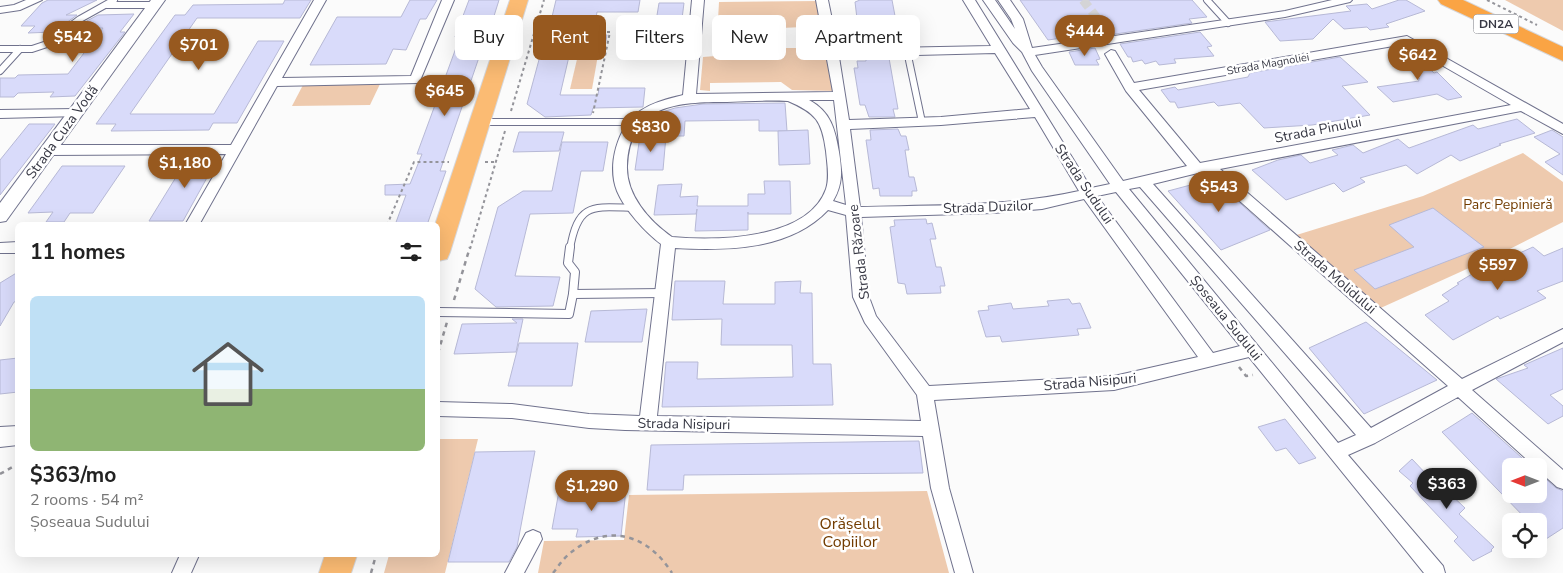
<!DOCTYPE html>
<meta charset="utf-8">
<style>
:root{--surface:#fff;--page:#f2f2f2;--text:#222;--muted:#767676;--line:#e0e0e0;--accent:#97591f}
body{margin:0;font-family:"Nunito Sans",sans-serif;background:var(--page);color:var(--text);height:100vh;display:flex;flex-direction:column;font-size:19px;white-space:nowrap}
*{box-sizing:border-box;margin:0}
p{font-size:16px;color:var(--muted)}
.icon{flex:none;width:28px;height:28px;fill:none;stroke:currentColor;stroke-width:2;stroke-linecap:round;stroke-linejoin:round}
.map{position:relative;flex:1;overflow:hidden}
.side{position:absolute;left:15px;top:222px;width:425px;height:335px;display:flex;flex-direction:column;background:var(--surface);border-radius:8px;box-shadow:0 5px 20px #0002}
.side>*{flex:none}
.top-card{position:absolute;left:455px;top:15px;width:475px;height:45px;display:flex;gap:10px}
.needle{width:32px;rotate:270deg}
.fabs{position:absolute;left:1502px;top:458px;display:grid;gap:10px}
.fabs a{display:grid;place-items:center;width:45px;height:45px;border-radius:8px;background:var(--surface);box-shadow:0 5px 20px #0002;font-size:25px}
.price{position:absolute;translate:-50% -42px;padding:0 11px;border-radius:18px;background:var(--accent);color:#fff;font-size:16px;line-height:32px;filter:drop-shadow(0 1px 2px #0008)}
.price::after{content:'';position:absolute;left:50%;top:30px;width:15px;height:11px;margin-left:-8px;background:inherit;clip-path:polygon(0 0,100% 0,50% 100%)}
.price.selected{background:#222;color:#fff}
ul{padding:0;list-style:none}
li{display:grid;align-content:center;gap:10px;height:265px;padding:0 15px}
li+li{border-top:1px solid var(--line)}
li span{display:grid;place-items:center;height:155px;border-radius:8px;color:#555}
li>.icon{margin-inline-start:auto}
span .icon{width:90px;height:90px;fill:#fffc;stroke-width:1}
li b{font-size:21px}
h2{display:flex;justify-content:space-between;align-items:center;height:60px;padding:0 15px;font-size:21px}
.pill{padding:0 18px;border-radius:8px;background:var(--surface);box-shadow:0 5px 20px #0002;font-size:18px;line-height:45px}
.pill.selected{background:var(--accent);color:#fff}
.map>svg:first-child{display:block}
.green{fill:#eecaae}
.building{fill:#d9dbfa;stroke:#b7b9d6}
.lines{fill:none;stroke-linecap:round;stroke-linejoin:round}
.pedestrian-tunnel{stroke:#d4d4d6;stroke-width:9;stroke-dasharray:9 5;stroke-linecap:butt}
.service-far1-casing{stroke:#70728d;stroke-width:8}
.service-casing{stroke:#70728d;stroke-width:10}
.pedestrian-casing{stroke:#70728d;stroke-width:2}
.minor-casing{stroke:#70728d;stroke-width:2}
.tertiary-casing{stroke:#70728d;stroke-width:2}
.primary-casing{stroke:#d7d7da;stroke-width:2}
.trunk-casing{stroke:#d7d7da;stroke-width:2}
.path-far1{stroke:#94949a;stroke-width:2;stroke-dasharray:3 3;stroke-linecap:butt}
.path{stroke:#94949a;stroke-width:2.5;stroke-dasharray:4.5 4.5;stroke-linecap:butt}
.service-far1{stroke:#fff;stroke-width:6}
.service{stroke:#fff;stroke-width:8}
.pedestrian{fill:#fff;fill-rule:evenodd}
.minor{fill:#fff;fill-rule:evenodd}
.tertiary{fill:#fff;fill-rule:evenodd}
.primary{fill:#fbbb73;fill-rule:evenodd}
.trunk{fill:#faa444;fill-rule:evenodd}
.labels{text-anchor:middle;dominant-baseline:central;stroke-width:5;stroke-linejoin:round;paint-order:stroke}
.far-street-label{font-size:11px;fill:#373844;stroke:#fff}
.shield{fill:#fff;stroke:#73747c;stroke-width:1}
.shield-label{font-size:12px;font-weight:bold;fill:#373844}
.street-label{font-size:14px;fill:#373844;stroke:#fff}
.park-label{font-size:14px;fill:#723c00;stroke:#fff}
.near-park-label{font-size:16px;fill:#723c00;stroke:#fff}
</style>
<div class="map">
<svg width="1563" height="573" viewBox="0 0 1563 573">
<rect width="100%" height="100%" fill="#fbfbfb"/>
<g class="green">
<polygon points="1505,0 1563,0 1563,31"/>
<polygon points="821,1 825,26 781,28 784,48 829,48 835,91 792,90 781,82 710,83 710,91 700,90 703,57 716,56 719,2"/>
<polygon points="578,55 598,55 592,89 570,89"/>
<polygon points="380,84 370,105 292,106 303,85"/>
<polygon points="1523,153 1563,182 1563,222 1500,254 1374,311 1290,237 1423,196"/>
<polygon points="438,439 478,439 445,573 384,573 389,555 438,555"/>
<polygon points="927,491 949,573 538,573 544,541 624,540 629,495"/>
</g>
<g class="building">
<polygon points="48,0 97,0 66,15 77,15 54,32 28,33 35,26 21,26 42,3"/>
<polygon points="285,0 311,0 300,18 197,18 130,114 214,114 258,41 284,41 237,123 213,123 209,130 111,131 116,124 96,124 175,15 185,15 193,5 283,4"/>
<polygon points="410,0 437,0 426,19 420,19 406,50 393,49 386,64 310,65 337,17 401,17"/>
<polygon points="469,0 499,0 494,16 480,37 486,37 440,171 446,171 427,225 395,225 406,195 385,195 385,185 410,184 422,154 417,154 460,37 455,37"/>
<polygon points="556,0 640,0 638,12 597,12 593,35 607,35 604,52 570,52 560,95 598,95 599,88 645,88 643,107 593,108 591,115 545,117 527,104 543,45 593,21 551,21"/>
<polygon points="860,0 892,0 899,37 895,37 896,41 886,42 887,46 865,47 863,35 859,35 855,2"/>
<polygon points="1020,0 1192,0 1207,17 1189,19 1192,23 1115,34 1112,28 1108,26 1102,30 1102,32 1088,34 1090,38 1064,41 1062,38 1048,40"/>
<polygon points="1399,0 1406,0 1425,11 1386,24 1389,27 1370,30 1367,27 1344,29 1333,19 1313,39 1280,41 1265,22 1351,11 1346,6 1367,4 1372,9"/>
<polygon points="659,3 684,3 677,58 650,58"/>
<polygon points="134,14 120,32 125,32 75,96 50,97 54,92 18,93 14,97 0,97 0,78 15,78 18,75 68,74 103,28 76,29 83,23 98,15"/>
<polygon points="1200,32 1212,46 1207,47 1214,56 1174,59 1176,63 1159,65 1156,61 1145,64 1142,60 1133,62 1131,57 1128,57 1120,44"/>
<polygon points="1095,48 1100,59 1096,60 1099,65 1075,65 1069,52"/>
<polygon points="1404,48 1410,55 1414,54 1434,73 1437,72 1462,97 1448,100 1437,94 1393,102 1377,87 1419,81 1418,79 1420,79 1389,51"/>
<polygon points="1340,57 1368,82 1342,86 1370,115 1312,125 1264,128 1240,103 1218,106 1214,102 1178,108 1175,102 1170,102 1161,90 1175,87 1178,90 1248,77 1250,73"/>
<polygon points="866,58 889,58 898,109 893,109 895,117 869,117 865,105 860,105 854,68 858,68 857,61 866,61"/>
<polygon points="785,103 787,131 759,131 759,120 685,121 684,136 659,136 662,112 675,108 703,104"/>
<polygon points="1517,119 1535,133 1499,144 1501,145 1460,161 1451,155 1417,174 1406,165 1360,178 1365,182 1343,192 1334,183 1286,200 1252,170 1278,160 1301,155 1310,163 1338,155 1332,150 1353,145 1363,153 1398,139 1409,148 1473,125 1478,129"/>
<polygon points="29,124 55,124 0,195 0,160"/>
<polygon points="898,129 901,136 906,136 909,150 905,150 909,177 914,177 917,191 912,191 912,196 880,196 879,188 873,189 866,140 871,140 870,130"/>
<polygon points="808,130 810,164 779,165 778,131"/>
<polygon points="1552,130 1563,137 1563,175 1545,162 1560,154 1534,137"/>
<polygon points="519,132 564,132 559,151 513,152"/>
<polygon points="640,136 666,136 663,170 635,170"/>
<polygon points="562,142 608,142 603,171 581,171 573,213 530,214 515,276 560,277 553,306 496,307 475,289 498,207 523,191 552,191"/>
<polygon points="189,156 219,156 183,221 149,221"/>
<polygon points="62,166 125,166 93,213 70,213 64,222 46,222 53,212 28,213"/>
<polygon points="1213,179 1270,230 1221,250 1168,191"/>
<polygon points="764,181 790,181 791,214 748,214 748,212 748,230 695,231 697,209 696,214 654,215 658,185 682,184 680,197 698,196 697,206 748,206 748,194 765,194"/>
<polygon points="1433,208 1484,247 1375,289 1354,270 1414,247 1389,225"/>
<polygon points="926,219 927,224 932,223 936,239 930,239 936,267 941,267 945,286 940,286 941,293 907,294 905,284 898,283 890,227 895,226 894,220"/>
<polygon points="1533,247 1544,256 1563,248 1563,281 1537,291 1546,298 1500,319 1498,316 1453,340 1425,315 1449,301 1442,295 1459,284 1457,283 1499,258 1502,261"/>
<polygon points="18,272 18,301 14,302 0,326 0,283"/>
<polygon points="675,281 725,281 723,304 775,304 775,282 801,281 800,293 812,293 813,364 831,364 833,405 662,407 666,362 698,362 697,379 793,377 792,345 721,345 722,319 672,320"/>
<polygon points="1069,299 1072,304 1080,303 1091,328 1077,329 1079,335 1002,342 1000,336 986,337 978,311 989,310 988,306 1011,303 1013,309 1049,306 1047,301"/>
<polygon points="647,309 642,342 585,342 591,311"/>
<polygon points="512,319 523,319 516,352 454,354 462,324 517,323"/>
<polygon points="1366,322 1437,380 1364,414 1309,348"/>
<polygon points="519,343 578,343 572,386 508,386"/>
<polygon points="1563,348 1563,389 1550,395 1563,406 1563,416 1548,424 1496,379 1528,368 1524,365"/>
<polygon points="18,358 18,392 0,394 0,360"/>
<polygon points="1472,413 1531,466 1511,466 1511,494 1539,494 1539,473 1556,488 1563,491 1563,528 1546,539 1539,532 1539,521 1528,521 1442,432"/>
<polygon points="1285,419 1316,458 1299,464 1286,448 1276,451 1258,427"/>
<polygon points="919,441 923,473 684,475 683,490 647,490 651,445"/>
<polygon points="535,451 517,547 509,562 448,562 475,452"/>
<polygon points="1412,459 1428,476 1434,474 1446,486 1446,490 1465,508 1459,514 1494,547 1491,550 1492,551 1473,561 1454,541 1458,537 1410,486 1413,483 1399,471"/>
<polygon points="613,480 627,480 621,536 576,537 578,529 552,529 559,491 612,492"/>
</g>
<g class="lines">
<polyline class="pedestrian-tunnel" points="1083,0 1107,31"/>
<g class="service-far1-casing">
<g id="service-far1">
<polyline points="1207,0 1228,23"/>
<polyline points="107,5 154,5"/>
<polyline points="0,49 32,49 47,44 80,19 114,0"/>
<polyline points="907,51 922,122"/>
<polyline points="0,71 20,49"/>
<polyline points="482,122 634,122"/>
<path d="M 570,249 C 578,201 594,207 635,208"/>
</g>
</g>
<g class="service-casing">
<g id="service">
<polyline points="570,247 568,263 575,272 573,294"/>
<polyline points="438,312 569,314 573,294 663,293"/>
</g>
</g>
<g class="pedestrian-casing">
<polygon id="pedestrian" points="1107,28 1110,29 1117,40 1116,42 1113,43 1110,42 1103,31"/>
</g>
<g class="minor-casing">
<g id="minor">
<polygon points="26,0 42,0 20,10 0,13 0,7 14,5"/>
<polygon points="314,0 326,0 282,78 411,76 442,0 454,0 419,83 277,86 199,225 185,225 226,154 49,155 44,153 42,150 44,147 49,145 231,145"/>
<path d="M 692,0 L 704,0 L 696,94 L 833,92 L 816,0 L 828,0 L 838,49 L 991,46 L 963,0 L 975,0 L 1091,188 L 1110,184 L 1032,71 L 1022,52 L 1013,43 L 983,0 L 995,0 L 1015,29 L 1011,19 L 998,0 L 1010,0 L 1023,19 L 1032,48 L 1285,11 L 1332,0 L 1352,0 L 1350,2 L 1285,17 L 1035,55 L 1042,67 L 1123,181 L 1187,166 L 1126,91 L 1105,54 L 1111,50 L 1115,51 L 1134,83 L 1407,36 L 1563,124 L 1563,134 L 1521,111 L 1220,169 L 1462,379 L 1563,329 L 1563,342 L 1472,390 L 1563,470 L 1563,489 L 1557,487 L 1539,471 L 1539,466 L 1534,466 L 1458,397 L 1375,443 L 1348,455 L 1443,566 L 1445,573 L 1424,573 L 1249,357 L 1114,390 L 934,400 L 949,488 L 973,573 L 955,573 L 931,488 L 923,436 L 625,430 L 589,428 L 512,418 L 438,416 L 438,402 L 512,404 L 589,414 L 640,416 L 661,244 C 645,232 625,210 617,191 C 607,166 617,127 640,111 C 653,102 668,99 683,95 ZM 1405,44 L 1511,105 L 1200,163 L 1139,90 ZM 995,53 L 1030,109 L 941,117 L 849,120 L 839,57 ZM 809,100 L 834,100 L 846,205 L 833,201 C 843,184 842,171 839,152 C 835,129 831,112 809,100 ZM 788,101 C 816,113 822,121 826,151 C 827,163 830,177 826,189 C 808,240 716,241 672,237 C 649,221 626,195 627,166 C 629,104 678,102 727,102 C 747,101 768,100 788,101 ZM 1035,117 L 1079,191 C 1007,207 933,205 860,207 L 850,129 L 941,125 ZM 1206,171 L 1448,386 L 1371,428 L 1153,184 ZM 1140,187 L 1356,435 L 1338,443 L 1129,189 ZM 1116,192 L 1240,346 L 1213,353 L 1097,196 ZM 1084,199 L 1198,357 L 1114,376 L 929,386 L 876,316 L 869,297 L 861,217 L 993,213 L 1042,209 ZM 828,210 L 846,215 L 853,297 L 865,323 L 917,395 L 921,421 L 657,416 L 675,248 C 728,251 790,250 828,210 Z"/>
<polygon points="76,109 82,113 80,116 0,118 0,110"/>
<polygon points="18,242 18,253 0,253 0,243"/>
<polygon points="533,530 540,533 542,539 524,573 505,573 526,533"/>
<polygon points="180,555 199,555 191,573 172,573"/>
</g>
</g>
<g class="tertiary-casing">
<g id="tertiary">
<polygon points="151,0 165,0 6,221 0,222 0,203"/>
<polygon points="18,426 18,445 0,447 0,427"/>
</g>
</g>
<g class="primary-casing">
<g id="primary">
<polygon points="510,0 528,0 450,252 447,259 438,261 438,225 435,225"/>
<polygon points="325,555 357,555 351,573 319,573"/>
</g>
</g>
<g class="trunk-casing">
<polygon id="trunk" points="1438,0 1463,0 1563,47 1563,61 1441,4"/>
</g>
<g class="path-far1">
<polyline points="1487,0 1537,25"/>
<polyline points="535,32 610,32 593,113"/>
<polyline points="511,111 544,0"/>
<polyline points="485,162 497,162"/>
<polyline points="387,225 414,162 449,162"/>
<polyline points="470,249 505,131"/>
</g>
<g class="path">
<polyline points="454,300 470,247"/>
<polyline points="438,353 447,322"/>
<polyline points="1239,367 1246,376 1253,375"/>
<polyline points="0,474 18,464"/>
<polyline points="371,573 376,555"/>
<path d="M 553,573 C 558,567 562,560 568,555 C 605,522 647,533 672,573"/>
</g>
<use href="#service-far1" class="service-far1"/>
<use href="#service" class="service"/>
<use href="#pedestrian" class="pedestrian"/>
<use href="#minor" class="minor"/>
<use href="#tertiary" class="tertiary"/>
<use href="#primary" class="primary"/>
<use href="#trunk" class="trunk"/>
</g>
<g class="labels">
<g class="far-street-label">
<text transform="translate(1268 64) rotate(-10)">Strada Magnoliei</text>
</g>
<rect class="shield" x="1473.5" y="14.5" width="45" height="19" rx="4"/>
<g class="shield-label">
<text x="1496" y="24">DN2A</text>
</g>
<g class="street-label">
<text transform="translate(1318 130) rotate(-11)">Strada Pinului</text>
<text transform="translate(62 132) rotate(-54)">Strada Cuza Vodă</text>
<text transform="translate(1084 184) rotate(56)">Strada Sudului</text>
<text transform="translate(988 207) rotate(-2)">Strada Duzilor</text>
<text transform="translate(859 252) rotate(-97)">Strada Răzoare</text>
<text transform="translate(1335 277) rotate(41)">Strada Molidului</text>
<text transform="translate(1226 318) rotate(51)">Șoseaua Sudului</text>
<text transform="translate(1090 382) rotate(-5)">Strada Nisipuri</text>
<text transform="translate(684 424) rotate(1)">Strada Nisipuri</text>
</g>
<g class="park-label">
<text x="1508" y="204">Parc Pepinieră</text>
</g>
<g class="near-park-label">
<text x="850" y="524">Orășelul<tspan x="850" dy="18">Copiilor</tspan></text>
</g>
</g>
</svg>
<div class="fabs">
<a><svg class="needle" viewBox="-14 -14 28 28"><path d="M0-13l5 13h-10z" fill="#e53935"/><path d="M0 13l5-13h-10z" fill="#767676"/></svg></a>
<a><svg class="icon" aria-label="locate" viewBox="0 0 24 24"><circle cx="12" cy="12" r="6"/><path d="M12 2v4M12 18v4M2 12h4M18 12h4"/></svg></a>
</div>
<b class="price" style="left:1085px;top:57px">$444</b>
<b class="price" style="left:73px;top:63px">$542</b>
<b class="price" style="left:199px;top:71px">$701</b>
<b class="price" style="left:1418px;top:81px">$642</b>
<b class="price" style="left:445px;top:117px">$645</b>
<b class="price" style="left:651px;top:153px">$830</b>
<b class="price" style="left:185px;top:189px">$1,180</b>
<b class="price" style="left:1219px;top:213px">$543</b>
<b class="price" style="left:1498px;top:291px">$597</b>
<b class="price selected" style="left:1447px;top:510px">$363</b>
<b class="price" style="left:592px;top:512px">$1,290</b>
<div class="top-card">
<a class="pill">Buy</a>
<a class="pill selected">Rent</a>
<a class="pill">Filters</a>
<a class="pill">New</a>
<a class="pill">Apartment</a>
</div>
<section class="side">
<h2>11 homes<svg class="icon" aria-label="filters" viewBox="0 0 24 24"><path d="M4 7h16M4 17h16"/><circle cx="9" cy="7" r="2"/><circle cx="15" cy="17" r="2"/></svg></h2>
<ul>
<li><span style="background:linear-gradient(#bfe0f5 60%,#8fb573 0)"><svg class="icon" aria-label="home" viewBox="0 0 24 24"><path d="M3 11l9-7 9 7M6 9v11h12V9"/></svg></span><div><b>$363/mo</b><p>2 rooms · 54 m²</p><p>Șoseaua Sudului</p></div></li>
</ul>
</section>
</div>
